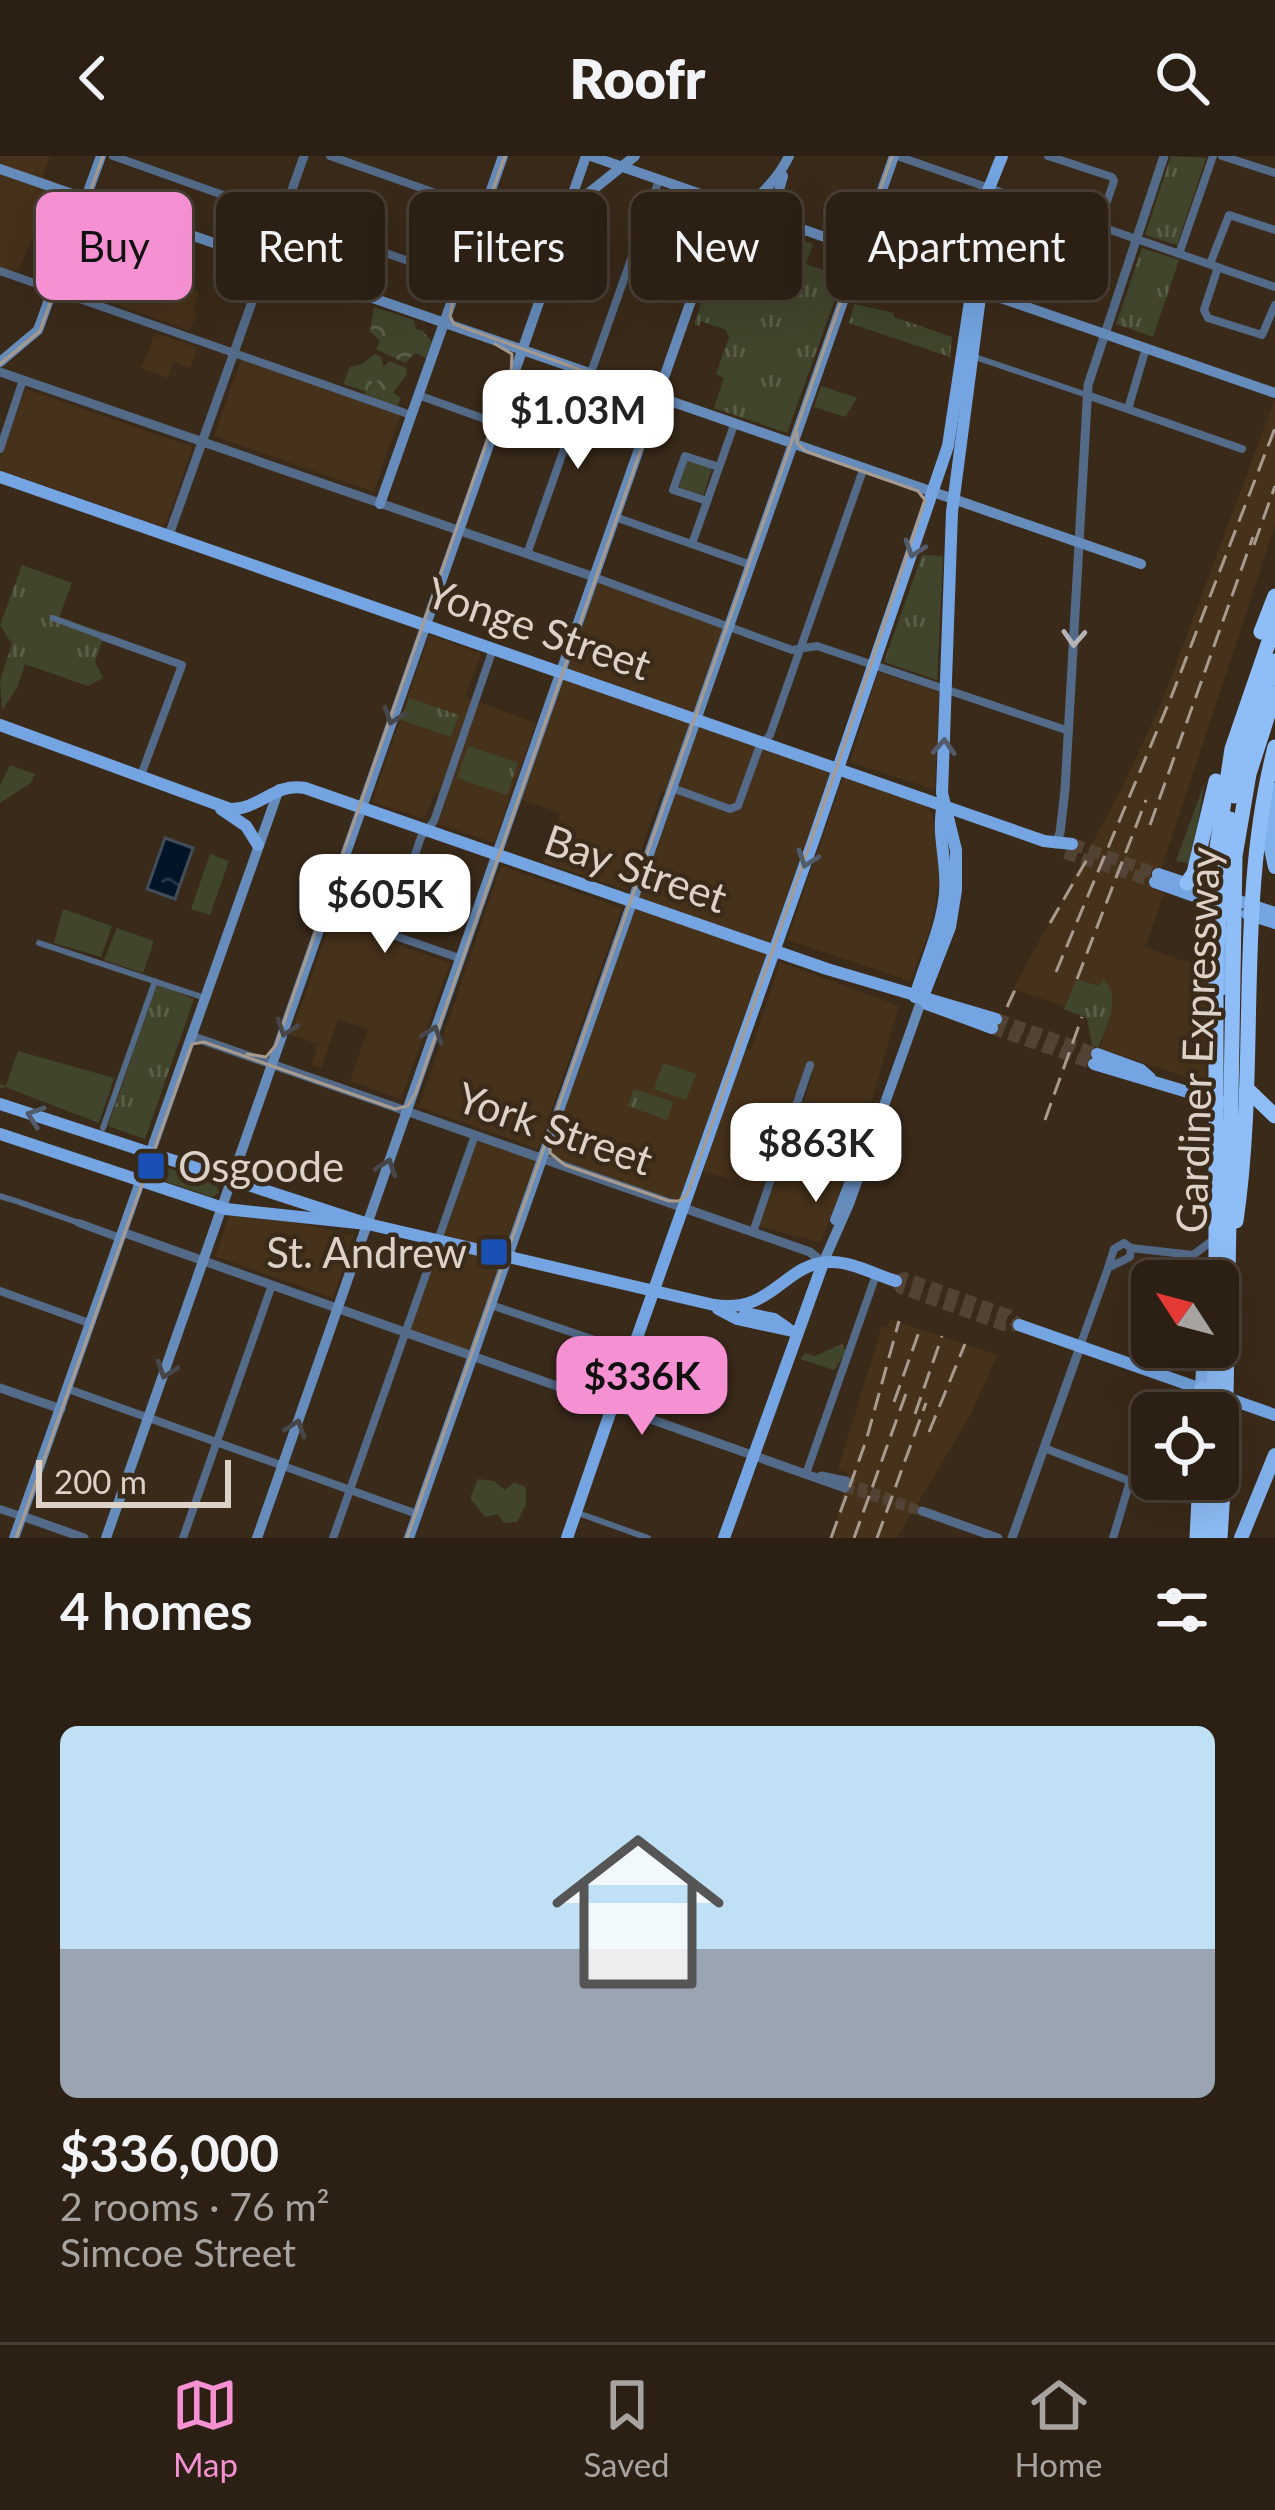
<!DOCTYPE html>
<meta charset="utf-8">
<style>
:root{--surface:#2c2014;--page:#382d22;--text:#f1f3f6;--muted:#a6a3a0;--line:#483e34;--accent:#f591d2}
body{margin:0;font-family:Lato,sans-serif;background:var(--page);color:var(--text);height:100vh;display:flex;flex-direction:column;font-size:45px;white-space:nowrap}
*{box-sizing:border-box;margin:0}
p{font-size:39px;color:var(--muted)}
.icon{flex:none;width:66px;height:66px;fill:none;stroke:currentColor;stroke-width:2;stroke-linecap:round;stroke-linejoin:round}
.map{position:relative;height:1382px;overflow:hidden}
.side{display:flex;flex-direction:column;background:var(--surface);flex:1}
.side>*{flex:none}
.banner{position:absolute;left:36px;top:36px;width:1203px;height:108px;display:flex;gap:24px}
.needle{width:78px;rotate:306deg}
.tools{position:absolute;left:1131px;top:1104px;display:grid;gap:24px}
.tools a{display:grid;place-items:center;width:108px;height:108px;border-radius:18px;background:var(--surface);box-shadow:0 12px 48px #0002,0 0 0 3px var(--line);font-size:60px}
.scale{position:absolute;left:36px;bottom:30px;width:195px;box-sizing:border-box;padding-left:12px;border:6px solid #ddd2c8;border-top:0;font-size:33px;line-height:42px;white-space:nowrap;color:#ddd2c8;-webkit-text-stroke:9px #3a2a1a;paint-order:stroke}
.price{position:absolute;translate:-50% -102px;padding:0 27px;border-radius:24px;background:#fff;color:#222;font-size:39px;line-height:78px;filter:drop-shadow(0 3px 6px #0008)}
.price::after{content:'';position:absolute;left:50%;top:72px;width:36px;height:27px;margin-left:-18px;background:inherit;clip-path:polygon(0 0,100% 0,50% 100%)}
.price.on{background:var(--accent);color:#111}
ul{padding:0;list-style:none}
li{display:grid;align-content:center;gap:24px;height:636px;padding:0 60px}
li span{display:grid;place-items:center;height:372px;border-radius:18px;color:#555}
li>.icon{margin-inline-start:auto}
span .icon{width:216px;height:216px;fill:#fffc;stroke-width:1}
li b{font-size:51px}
h2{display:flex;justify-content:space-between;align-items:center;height:144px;padding:0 60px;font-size:51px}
.pill{padding:0 42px;border-radius:18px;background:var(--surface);box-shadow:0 12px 48px #0002,0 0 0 3px var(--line);font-size:42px;line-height:108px}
.pill.on{background:var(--accent);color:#111}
header{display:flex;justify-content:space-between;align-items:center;height:156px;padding:0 60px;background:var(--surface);font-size:54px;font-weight:800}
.dock{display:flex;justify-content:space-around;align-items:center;height:168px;border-top:3px solid var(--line);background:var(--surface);font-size:33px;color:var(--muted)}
.dock a{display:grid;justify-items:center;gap:6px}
.dock .on{color:var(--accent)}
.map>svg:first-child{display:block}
.built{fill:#46311b}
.green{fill:#40452c}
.forest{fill:url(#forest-crowns)}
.park{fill:url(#park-tufts)}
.water{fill:url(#water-ripples);stroke:#434d58;stroke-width:3}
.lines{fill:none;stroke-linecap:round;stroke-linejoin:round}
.tertiary-tunnel{stroke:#524334;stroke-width:9;stroke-dasharray:9 4.5;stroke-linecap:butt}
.primary-tunnel{stroke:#524334;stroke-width:12;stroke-dasharray:12 6;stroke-linecap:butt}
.pedestrian{stroke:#536a88;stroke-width:6}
.minor{stroke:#536a88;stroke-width:8}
.tertiary{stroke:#536a88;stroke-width:9}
.secondary{stroke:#668cbb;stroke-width:10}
.primary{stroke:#74a5e2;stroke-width:12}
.trunk{stroke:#81b1ec;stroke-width:14}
.motorway{stroke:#8ebdf7;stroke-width:15}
.tram{stroke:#a79a8e;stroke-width:3}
.rail{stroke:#a79a8e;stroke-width:3;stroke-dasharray:18 9;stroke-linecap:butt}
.oneway{stroke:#515b6a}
.oneway2{stroke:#b4b3b5}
.oneway3{stroke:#47474a}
.transit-dot{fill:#1a4fb4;stroke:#3a2a1a;stroke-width:4.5}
.labels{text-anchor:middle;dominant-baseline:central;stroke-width:9;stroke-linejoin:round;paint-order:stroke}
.street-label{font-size:42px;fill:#ddd2c8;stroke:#3a2a1a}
.poi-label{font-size:42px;fill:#ddd2c8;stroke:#3a2a1a;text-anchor:start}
</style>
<header><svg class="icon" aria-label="back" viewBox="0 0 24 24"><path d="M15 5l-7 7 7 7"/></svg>Roofr<svg class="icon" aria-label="search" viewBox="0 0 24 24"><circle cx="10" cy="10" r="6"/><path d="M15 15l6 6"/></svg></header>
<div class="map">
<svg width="1275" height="1382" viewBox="0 0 1275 1382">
<defs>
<pattern id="forest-crowns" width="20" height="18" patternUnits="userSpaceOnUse" patternTransform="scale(3)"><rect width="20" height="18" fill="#40452c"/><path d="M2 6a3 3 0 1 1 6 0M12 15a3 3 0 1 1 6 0" fill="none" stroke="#5b5f49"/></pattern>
<pattern id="park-tufts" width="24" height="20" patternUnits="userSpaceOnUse" patternTransform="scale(3)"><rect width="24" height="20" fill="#40452c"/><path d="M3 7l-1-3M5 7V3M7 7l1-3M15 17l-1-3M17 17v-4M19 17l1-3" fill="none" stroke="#5b5f49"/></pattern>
<pattern id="water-ripples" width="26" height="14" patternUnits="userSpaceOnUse" patternTransform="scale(3)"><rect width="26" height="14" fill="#011428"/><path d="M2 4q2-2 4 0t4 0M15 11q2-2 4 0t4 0" fill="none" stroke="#263546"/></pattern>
</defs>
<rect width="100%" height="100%" fill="#3a2a1a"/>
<g class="built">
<polygon points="0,0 50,0 43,21 56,26 20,112 0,122"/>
<polygon points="122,110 175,128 182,123 196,128 194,134 199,137 193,154 197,156 190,175 110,146"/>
<polygon points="155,177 198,191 190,212 173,206 168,222 141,212"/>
<polygon points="241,204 400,259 374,336 214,280"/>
<polygon points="26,233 193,291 166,367 162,370 0,314 0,301"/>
<polygon points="1275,243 1275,369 1155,733 1164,738 1145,791 1209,814 1206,928 1100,892 1108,865 1013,833 1121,634 1161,548"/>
<polygon points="594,421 729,471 697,561 839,611 741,891 751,894 780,806 899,850 873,940 821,1087 759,1070 813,919 809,916 768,1035 698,1013 684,1052 542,1003 473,1199 406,1175 475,979 541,1002 670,633 661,637 627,734 542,706 560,657 516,642"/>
<polygon points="429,479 481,497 465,541 536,567 494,687 438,668 447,642 435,637 424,663 372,646"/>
<polygon points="878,516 939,536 935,634 850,606"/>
<polygon points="843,621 927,650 932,658 941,715 931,771 910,825 787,784"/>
<polygon points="501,710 622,752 538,993 419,951"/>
<polygon points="331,765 450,807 401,943 350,925 368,873 338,863 321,912 312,909 318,888 291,879"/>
<polygon points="231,1054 354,1079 333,1142 215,1100"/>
<polygon points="890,1163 997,1199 970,1260 897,1382 833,1382 847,1317 838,1313 882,1170 887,1171"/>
</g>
<g class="green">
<polygon points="1024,88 1079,107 1074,123 1018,104"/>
<polygon points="375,198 381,201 386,224 399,247 343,228 350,211 362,208"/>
<polygon points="10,609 35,618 31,627 0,647 0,629"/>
<polygon points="1205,625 1191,708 1176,705"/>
<polygon points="210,698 229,705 210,759 191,753"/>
<polygon points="63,753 112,770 101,801 54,787"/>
<polygon points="117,772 154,785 143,817 104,804"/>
<polygon points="18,895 114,922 99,967 5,931 0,933 0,928 6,930"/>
<polygon points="663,907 696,918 686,944 654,933"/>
<polygon points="746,967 776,977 773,993 764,989 762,994 741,987"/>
<polygon points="478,1323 494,1325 505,1334 514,1326 526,1331 526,1349 517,1366 504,1367 498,1358 485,1361 470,1342"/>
</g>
<g class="forest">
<polygon points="374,151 414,164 416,173 422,174 432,186 426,202 415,197 405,207 376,193 380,185 370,176"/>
<polygon points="390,205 406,212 407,218 393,237 401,242 397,251 365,238 366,225 369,223 376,230 380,214"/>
</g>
<g class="park">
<polygon points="1171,0 1206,2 1177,89 1145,79"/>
<polygon points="328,43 362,54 353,78 319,66"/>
<polygon points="757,69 813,88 806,108 843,121 787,277 714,252 724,222 716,218 729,181 726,174 701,165 699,170 694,168 717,103 742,70"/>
<polygon points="1142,92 1179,104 1153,181 1116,168"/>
<polygon points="854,148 894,157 894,161 952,181 950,201 849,167"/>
<polygon points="821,230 857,242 845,261 814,251"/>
<polygon points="688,304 712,312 703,341 678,333"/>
<polygon points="922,399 943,400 937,524 884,506"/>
<polygon points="22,409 72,427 59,461 105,477 95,506 103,522 88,530 25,508 17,532 2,554 0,525 12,488 0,469"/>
<polygon points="409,542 459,559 451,581 401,564"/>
<polygon points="468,590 518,607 507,639 457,622"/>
<path d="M 1077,823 L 1098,830 L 1104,823 C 1122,845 1107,868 1098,892 L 1092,889 L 1087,862 L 1064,853 Z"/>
<polygon points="157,828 194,843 145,983 108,970"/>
<polygon points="634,933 673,946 667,964 628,950"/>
<polygon points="160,1009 216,1029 219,1037 212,1041 155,1022 152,1014"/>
<polygon points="842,1188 846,1196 834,1214 800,1203 805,1197 815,1200"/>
</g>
<polygon class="water" points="165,682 193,692 175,743 147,733"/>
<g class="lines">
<g class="tertiary-tunnel">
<polyline points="846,1325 922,1355"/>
<polyline points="845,1332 919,1355"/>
</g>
<g class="primary-tunnel">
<polyline points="1072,688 1158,718"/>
<polyline points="1065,697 1155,726"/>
<polyline points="996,863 1097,898"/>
<polyline points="992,872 1094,908"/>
<polyline points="896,1125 904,1122 1008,1159 1019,1169"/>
<polyline points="896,1125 901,1132 1004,1169 1019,1169"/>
</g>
<g class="pedestrian">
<polyline points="975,201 1087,239"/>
<polyline points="53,462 104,481"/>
<polyline points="39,787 205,842"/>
<polyline points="103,972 155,825"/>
<polyline points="0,1040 16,1045"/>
<polyline points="19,1046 79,1067"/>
<polyline points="578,1357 648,1382"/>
</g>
<g class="minor">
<polyline points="113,0 459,123"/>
<polyline points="330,0 484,54"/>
<polyline points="897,0 1275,131"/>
<polyline points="1048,0 1112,21 1114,25 1104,54"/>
<polyline points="1222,0 1275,17"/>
<polyline points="1179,98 1213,0"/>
<polyline points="1210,108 1229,59 1275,74"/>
<polyline points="1218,111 1204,154 1208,162 1262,179 1275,149"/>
<polyline points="0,115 411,259"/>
<polyline points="418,239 496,267"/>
<polyline points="1087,239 1242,293"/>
<polyline points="1128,253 1146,192"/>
<polyline points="0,293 23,224"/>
<polyline points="707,345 673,334 685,300 719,311"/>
<polyline points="615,361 751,409"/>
<polyline points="692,388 734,269"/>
<polyline points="527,398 659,24"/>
<polyline points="594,421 792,494 817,490 1069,575"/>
<polyline points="104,481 182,509 141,619"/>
<polyline points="672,632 730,653 738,650 759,592 770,579 863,314"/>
<polyline points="326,756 459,802"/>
<polyline points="388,778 421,681 434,665 493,493"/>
<polyline points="79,1067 120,1082"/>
<polyline points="753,1076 810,909"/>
<polygon points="1124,1087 1131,1092 1130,1101 1108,1112 1114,1093"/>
<polyline points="1131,1092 1193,1099 1213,1084"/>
<polyline points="0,1135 89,1167"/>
<polyline points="491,1149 630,1196"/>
<polyline points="1080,1190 1108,1112"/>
<polyline points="68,1233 417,1358"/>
<polyline points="1044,1292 1130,1325 1113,1382"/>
<polyline points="807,1315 876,1119"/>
<polyline points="0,1353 21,1360"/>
<polyline points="183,1382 272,1129"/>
<polyline points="333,1382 475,979"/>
</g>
<g class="tertiary">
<polyline points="0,216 594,421"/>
<polyline points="169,379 304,0"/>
<polyline points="1055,688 1060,677 1065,634 1088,229 1164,0"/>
<polyline points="191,880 810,1096 823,1107"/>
<polyline points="122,1076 845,1332"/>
<polyline points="0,1232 61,1253"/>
<polyline points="821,1320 846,1325"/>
<polyline points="922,1355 998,1382"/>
<polyline points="22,1360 84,1382"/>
<polyline points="1012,1382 1080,1191"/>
</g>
<g class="secondary">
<polyline points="591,0 1275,237"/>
<polyline points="0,13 1141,408"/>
<polyline points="570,60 571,43 586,0"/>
<polyline points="771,63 783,20"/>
<polyline points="0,206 38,174 101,0"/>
<polyline points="380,348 503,0"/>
<polyline points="835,1064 850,1025"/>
<polyline points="823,1107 849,1048 922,843"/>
<polyline points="14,1382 279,633"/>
<polyline points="106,1382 565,72 590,36 635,0"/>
<path d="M 257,1382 L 707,99 C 727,59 770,41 789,0"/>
<polyline points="409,1382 894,0"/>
</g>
<g class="primary">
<polyline points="0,321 1044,685 1072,688"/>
<path d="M 0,569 L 230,653 C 259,654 275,626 305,632 L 827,813 L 996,863"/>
<polyline points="221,653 246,670 258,689"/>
<polyline points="1158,718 1275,757"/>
<polyline points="1155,726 1228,752"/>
<polyline points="1247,758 1275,767"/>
<path d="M 915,841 C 925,806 942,772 945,737 C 948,707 936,677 943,649"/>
<polyline points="922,843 950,771 956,734 956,694 942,637 952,356 991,57"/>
<polyline points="927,848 992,872"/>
<polyline points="1097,898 1141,914 1150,922"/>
<polyline points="1094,908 1221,946"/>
<path d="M 0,948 L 368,1068 L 714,1149 C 774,1158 783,1107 830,1106 C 850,1105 876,1119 896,1125"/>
<polyline points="0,978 226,1053 367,1068"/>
<polyline points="718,1153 737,1163 797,1176"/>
<polyline points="745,1157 774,1163 787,1172"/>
<polyline points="1019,1169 1275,1259"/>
<polyline points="634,1190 815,680 948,290 986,40 1002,0"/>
<polyline points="567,1382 631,1196"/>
<polyline points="724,1382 823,1107"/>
</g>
<g class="trunk">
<polyline points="1275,634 1268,679 1275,711"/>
<polyline points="1223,832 1224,776"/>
<polyline points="1202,1233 1204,1191"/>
<polyline points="1241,1382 1275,1299"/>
</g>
<g class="motorway">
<polyline points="1261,476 1275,440"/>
<polyline points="1234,640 1239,613 1275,505"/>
<polyline points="1217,691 1232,593 1275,468"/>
<polyline points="1187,727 1194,717 1216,625"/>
<polyline points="1247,933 1275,960"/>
<path d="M 1236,1065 C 1259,908 1235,745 1275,591"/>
<polyline points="1216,1125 1216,796 1230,663"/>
<polyline points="1201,1257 1202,1233"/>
<polyline points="1214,1257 1215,1191"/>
<polyline points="1197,1382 1200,1323"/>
<polyline points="1210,1382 1213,1323"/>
<polyline points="1220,1382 1225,1303 1235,700 1249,618 1275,537"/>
</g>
<g class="tram">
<polyline points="0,208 40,175 103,0"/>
<polyline points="247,898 266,901 276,889 511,217 512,198 495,188"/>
<polyline points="551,981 550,997 565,1009 669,1045 679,1045 687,1039 840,602 925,344 918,335 805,295 797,287 797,276"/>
<polyline points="16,1382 192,888 204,886 395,953 408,950 416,936 655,253 651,241 642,236 454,168 450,160 453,145 505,0"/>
<polyline points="407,1382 892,0"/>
</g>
<g class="rail">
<polyline points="1254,389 1275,330"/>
<polyline points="1150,669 1253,381"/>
<polyline points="1050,767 1089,700"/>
<polyline points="1056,816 1172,539 1275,272"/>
<polyline points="1077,823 1146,644"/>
<polyline points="1007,851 1015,834"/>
<polyline points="1045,964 1082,861"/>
<polyline points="894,1246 920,1173"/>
<polyline points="915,1258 942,1180"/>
<polyline points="929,1276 965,1188"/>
<polyline points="831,1382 866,1285 899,1165"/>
<polyline points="854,1382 908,1232"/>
<polyline points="877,1382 926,1247"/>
</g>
</g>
<defs><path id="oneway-chevron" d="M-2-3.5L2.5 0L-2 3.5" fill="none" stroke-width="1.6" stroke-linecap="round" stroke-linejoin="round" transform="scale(3)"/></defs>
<g class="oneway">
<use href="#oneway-chevron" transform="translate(914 393) rotate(109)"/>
<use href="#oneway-chevron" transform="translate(944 591) rotate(-87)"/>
<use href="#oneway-chevron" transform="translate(807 703) rotate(109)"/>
<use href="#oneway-chevron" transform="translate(35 960) rotate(-161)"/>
</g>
<use class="oneway2" href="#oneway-chevron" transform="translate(1074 482) rotate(93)"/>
<g class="oneway3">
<use href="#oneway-chevron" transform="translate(393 560) rotate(109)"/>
<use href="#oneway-chevron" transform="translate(286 872) rotate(109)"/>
<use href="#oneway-chevron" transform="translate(433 878) rotate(-71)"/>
<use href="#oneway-chevron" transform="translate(387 1011) rotate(-71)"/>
<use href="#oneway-chevron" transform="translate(166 1214) rotate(109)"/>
<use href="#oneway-chevron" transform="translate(296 1272) rotate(-71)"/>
</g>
<g class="transit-dot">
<rect x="136" y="995" width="30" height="30" rx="6"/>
<rect x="479" y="1081" width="30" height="30" rx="6"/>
</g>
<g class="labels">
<g class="street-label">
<text transform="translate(539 472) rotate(19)">Yonge Street</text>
<text transform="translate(636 712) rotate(19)">Bay Street</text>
<text transform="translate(1197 884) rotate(-88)">Gardiner Expressway</text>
<text transform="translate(555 972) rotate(19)">York Street</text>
</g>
<g class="poi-label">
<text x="178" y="1010">Osgoode</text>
<text x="467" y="1096" text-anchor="end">St. Andrew</text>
</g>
</g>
</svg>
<div class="tools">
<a><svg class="needle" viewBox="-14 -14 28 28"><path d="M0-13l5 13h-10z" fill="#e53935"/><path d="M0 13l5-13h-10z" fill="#a6a3a0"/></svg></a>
<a><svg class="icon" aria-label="locate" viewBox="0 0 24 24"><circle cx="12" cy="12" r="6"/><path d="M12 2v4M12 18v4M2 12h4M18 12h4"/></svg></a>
</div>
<div class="scale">200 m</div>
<b class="price" style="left:578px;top:316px">$1.03M</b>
<b class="price" style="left:385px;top:800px">$605K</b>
<b class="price" style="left:816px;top:1049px">$863K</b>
<b class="price on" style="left:642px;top:1282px">$336K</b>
<div class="banner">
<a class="pill on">Buy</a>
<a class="pill">Rent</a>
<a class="pill">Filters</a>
<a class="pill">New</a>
<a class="pill">Apartment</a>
</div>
</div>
<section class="side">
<h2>4 homes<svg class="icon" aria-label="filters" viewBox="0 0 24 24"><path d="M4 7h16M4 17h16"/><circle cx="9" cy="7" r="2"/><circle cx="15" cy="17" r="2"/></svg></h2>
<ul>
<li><span style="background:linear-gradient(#bfe0f5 60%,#9aa5b1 0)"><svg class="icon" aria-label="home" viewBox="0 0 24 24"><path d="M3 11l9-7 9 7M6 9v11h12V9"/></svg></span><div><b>$336,000</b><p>2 rooms · 76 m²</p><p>Simcoe Street</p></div></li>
</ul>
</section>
<nav class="dock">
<a class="on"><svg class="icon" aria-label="map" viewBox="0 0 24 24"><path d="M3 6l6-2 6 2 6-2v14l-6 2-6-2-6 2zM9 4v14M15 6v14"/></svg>Map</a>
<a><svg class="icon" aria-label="saved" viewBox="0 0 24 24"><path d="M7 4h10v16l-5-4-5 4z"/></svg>Saved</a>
<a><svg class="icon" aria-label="home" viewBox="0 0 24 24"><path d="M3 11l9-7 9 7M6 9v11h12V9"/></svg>Home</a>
</nav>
